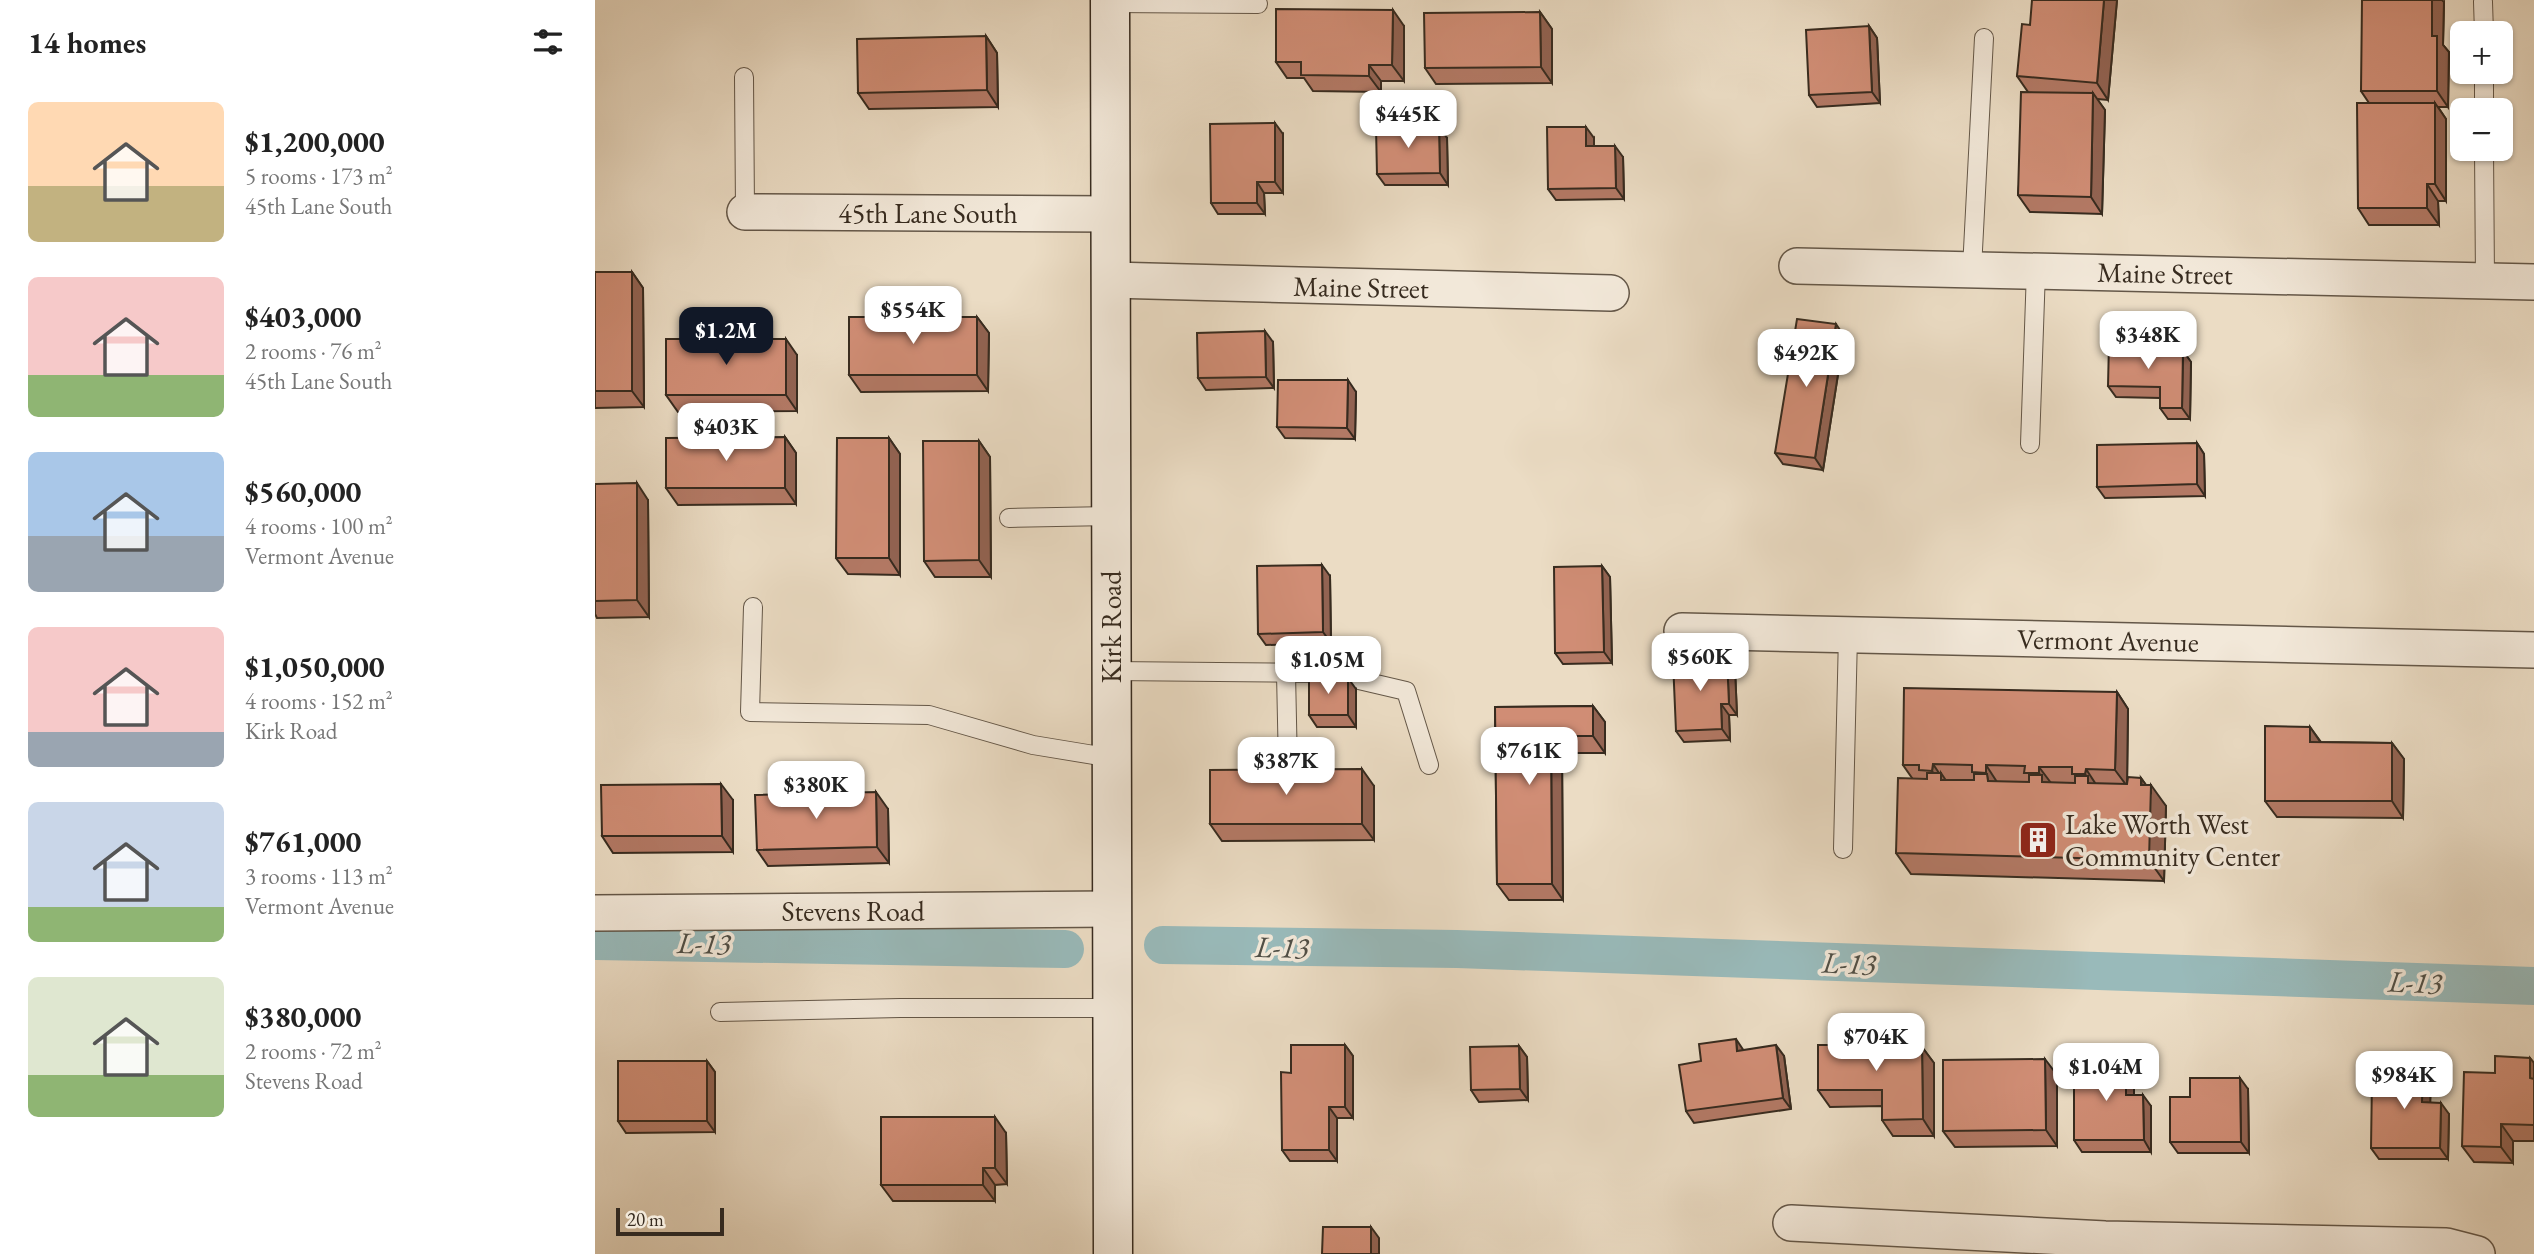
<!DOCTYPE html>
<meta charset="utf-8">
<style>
:root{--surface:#fff;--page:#f2f2f2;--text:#222;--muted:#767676;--accent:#111827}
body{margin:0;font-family:"EB Garamond",serif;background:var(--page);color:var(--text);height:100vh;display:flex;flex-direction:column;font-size:26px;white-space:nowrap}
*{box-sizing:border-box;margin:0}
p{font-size:23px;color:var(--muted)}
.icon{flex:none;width:38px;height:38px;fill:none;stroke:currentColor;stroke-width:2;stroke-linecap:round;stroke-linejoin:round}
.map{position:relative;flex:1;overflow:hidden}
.sheet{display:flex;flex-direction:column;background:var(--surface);width:595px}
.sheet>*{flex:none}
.controls{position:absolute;left:1855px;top:21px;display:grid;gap:14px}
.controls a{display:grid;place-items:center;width:63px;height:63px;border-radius:10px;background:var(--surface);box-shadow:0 2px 5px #0004;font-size:35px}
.scale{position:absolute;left:21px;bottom:18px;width:108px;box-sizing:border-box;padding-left:7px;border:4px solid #372b1f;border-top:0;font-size:19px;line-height:24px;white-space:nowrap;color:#372b1f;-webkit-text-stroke:5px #f2e8d9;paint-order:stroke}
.price{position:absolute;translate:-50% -60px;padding:0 16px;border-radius:14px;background:#fff;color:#222;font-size:23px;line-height:46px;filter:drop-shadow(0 2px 4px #0008)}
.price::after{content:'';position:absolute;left:50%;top:42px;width:21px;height:16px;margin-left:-10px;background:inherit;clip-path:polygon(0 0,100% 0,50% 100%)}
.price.on{background:var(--accent);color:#fff}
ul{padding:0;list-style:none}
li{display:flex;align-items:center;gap:21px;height:175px;padding:0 28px}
li span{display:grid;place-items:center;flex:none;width:196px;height:140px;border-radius:10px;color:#555}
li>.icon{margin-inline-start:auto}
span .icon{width:84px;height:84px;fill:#fffc;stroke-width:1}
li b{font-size:30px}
h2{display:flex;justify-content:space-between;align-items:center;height:84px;padding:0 28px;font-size:30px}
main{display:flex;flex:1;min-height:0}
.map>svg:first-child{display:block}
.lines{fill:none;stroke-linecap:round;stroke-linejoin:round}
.canal{stroke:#99baba;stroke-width:38}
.lane-casing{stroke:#645748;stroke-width:20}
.street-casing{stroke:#645748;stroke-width:38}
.secondary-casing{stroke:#372b1f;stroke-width:41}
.lane{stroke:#f2e8d9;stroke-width:18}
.street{stroke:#f2e8d9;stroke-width:35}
.secondary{stroke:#f2e8d9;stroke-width:38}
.wall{fill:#b37965;stroke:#372b1f;stroke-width:2}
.shaded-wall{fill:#926352;stroke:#372b1f;stroke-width:2}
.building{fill:#d08d75;stroke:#372b1f;stroke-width:2}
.labels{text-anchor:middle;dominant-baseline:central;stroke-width:7;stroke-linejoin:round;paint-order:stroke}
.street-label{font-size:28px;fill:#372b1f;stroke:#f2e8d9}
.poi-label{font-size:28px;fill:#372b1f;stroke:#f2e8d9;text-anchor:start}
.water-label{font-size:30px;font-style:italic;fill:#504f46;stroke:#f2e8d9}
</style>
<main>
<section class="sheet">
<h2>14 homes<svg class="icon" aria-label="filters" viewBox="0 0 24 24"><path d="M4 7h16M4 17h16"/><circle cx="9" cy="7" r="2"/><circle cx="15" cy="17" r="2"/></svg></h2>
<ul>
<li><span style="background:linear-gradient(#ffd9b3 60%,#c2b280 0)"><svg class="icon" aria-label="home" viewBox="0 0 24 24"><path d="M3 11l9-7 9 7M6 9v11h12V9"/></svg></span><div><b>$1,200,000</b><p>5 rooms · 173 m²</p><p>45th Lane South</p></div></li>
<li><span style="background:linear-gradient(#f6c9c9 70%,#8fb573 0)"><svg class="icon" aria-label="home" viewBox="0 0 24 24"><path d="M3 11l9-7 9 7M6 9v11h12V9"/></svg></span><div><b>$403,000</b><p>2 rooms · 76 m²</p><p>45th Lane South</p></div></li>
<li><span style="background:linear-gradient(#a9c7e8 60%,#9aa5b1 0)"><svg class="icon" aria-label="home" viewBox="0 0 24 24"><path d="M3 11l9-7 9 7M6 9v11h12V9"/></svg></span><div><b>$560,000</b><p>4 rooms · 100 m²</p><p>Vermont Avenue</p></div></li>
<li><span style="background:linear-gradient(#f6c9c9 75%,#9aa5b1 0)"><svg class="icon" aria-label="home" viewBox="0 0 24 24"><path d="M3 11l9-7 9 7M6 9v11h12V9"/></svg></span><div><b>$1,050,000</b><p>4 rooms · 152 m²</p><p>Kirk Road</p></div></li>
<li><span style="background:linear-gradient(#c9d6e8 75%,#8fb573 0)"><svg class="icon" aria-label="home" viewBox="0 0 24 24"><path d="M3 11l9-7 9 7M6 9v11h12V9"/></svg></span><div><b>$761,000</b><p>3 rooms · 113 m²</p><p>Vermont Avenue</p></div></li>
<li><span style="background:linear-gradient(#dfe7d0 70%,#8fb573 0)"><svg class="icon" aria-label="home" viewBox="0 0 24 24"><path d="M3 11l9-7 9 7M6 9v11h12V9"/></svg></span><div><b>$380,000</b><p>2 rooms · 72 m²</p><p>Stevens Road</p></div></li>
</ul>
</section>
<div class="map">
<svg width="1939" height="1254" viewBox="0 0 1939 1254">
<rect width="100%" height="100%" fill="#ebdcc4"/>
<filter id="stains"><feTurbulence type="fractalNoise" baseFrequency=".00286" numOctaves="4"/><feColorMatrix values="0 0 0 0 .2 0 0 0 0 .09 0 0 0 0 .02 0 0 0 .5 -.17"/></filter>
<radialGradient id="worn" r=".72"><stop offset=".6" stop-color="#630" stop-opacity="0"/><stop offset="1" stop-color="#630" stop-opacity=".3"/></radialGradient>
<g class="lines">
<g class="canal">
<polyline points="0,941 470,949"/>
<polyline points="568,945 862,949 1939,986"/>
</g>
<g class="lane-casing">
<g id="lane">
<polyline points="1888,2 1889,33"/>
<polyline points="515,3 663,4"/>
<polyline points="1889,72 1889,110"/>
<polyline points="149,77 150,212"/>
<polyline points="1889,149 1890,281"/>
<polyline points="1377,269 1389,38"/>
<polyline points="1435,444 1441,270"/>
<polyline points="414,518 516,516"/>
<polyline points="158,607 155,712 334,715 438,745 517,758"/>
<polyline points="516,671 734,673 811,691 834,765"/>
<polyline points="691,673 693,768"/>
<polyline points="1248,849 1253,635"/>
<polyline points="125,1012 305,1008 517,1008"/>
</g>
</g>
<g class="street-casing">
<g id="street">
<polyline points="150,212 516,214"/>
<polyline points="1202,266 1939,282"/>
<polyline points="516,280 1016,293"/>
<polyline points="1087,631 1939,650"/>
<polyline points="0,913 517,909"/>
<polyline points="1196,1223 1510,1239 1851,1246 1882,1254"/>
</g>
</g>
<g class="secondary-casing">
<polyline id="secondary" points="515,0 518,1254"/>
</g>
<use href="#lane" class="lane"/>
<use href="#street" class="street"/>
<use href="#secondary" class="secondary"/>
</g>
<g class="wall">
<polygon points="1522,0 1513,100 1502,99 1510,110 1507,214 1435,212 1423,195 1433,92 1422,76 1435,25"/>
<polygon points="1849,2 1848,45 1854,52 1853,107 1843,107 1851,119 1851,201 1843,201 1844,225 1774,225 1763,208 1774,103 1766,91"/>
<polygon points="945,12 957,29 957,83 841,84 830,68"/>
<polygon points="809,26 809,81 786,81 786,92 718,91 709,78 692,78 681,62"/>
<polygon points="1274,26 1282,38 1285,103 1222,107 1214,95"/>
<polygon points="391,36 402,53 403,107 274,109 263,93"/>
<polygon points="688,134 688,193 669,193 670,214 623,214 616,203"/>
<polygon points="852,138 853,185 790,185 782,174"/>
<polygon points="999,138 999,146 1028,157 1029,199 961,200 953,189"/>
<polygon points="0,272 37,272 48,288 49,407 0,408"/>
<polygon points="382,317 394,333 393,391 266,392 254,375"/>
<polygon points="1249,336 1228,470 1188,464 1180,453"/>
<polygon points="678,342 679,388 611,390 603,378"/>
<polygon points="1545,343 1551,350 1588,351 1596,362 1595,419 1573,419 1565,408 1565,398 1521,397 1513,386"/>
<polygon points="202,355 202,411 83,412 71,395"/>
<polygon points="761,392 760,439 690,438 682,427"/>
<polygon points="190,437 201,453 201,504 83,505 71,488"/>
<polygon points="294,438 305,454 305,575 253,574 241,558"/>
<polygon points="384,441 395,457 396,577 340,577 329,561"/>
<polygon points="1602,443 1609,454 1610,496 1510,498 1502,487"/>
<polygon points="0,484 53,500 54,617 2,618 0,614"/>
<polygon points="1007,566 1015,577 1017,663 968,664 960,653"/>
<polygon points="735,576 736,643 671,645 663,634"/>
<polygon points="1132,658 1140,669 1142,715 1134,715 1135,740 1089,742 1081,731"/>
<polygon points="761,689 761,727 722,727 714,715"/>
<polygon points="1522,692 1533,709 1532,784 1546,778 1551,785 1571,806 1569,881 1316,874 1301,853 1317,778 1308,765"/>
<polygon points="998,706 1010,722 1010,753 967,753 968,900 914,900 902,884 900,707"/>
<polygon points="1715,727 1726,742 1797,743 1809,759 1808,818 1682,817 1670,801"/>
<polygon points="779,786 779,840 627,841 615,824"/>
<polygon points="138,800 138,852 18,853 7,836"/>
<polygon points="293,809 294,863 173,866 162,850"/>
<polygon points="750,1045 758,1056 758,1118 742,1118 742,1161 695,1161 687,1150 696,1073"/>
<polygon points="924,1046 932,1057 933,1100 884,1102 876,1090"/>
<polygon points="1309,1046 1327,1047 1339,1063 1339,1136 1298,1136 1287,1120 1287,1106 1235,1107 1223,1090"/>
<polygon points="1148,1050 1189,1056 1196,1109 1099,1123 1091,1111 1106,1061"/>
<polygon points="1935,1058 1939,1063 1939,1141 1918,1141 1918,1163 1879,1162 1867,1146 1900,1073"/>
<polygon points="112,1061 120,1072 120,1132 31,1133 23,1121"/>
<polygon points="1531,1061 1539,1073 1539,1095 1556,1106 1556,1152 1487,1152 1479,1140"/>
<polygon points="1836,1071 1835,1103 1854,1114 1853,1159 1784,1159 1776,1148 1802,1078"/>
<polygon points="1462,1075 1462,1146 1360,1147 1348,1131"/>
<polygon points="1653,1089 1654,1153 1583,1153 1575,1142 1595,1097"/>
<polygon points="411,1133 412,1184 400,1185 400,1201 298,1201 286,1185"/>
</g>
<g class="shaded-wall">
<polygon points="1509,0 1522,0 1513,100 1502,83"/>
<polygon points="1837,0 1847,0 1849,2 1848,45 1854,52 1853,107 1842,91 1837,36"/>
<polygon points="798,10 809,26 809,81 797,65"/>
<polygon points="945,12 957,29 957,83 946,67"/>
<polygon points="1274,26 1282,38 1285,103 1277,92"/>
<polygon points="391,36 402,53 403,107 392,90"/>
<polygon points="774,65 786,81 786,92 774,76"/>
<polygon points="1498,93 1510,110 1507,214 1496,197"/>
<polygon points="1840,103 1851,119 1851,201 1840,184"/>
<polygon points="680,123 688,134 688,193 680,182"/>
<polygon points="844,127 852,138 853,185 845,173"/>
<polygon points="991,127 999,138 999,158 991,146"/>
<polygon points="1020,146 1028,157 1029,199 1021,188"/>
<polygon points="662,182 669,193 670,214 662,203"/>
<polygon points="1832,184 1843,201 1844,225 1832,208"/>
<polygon points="37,272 48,288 49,407 37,391"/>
<polygon points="382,317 394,333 393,391 382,375"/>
<polygon points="1241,324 1249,336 1228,470 1220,458"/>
<polygon points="670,331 678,342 679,388 671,377"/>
<polygon points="191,339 202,355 202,411 191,395"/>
<polygon points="1588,351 1596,362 1595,419 1587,408"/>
<polygon points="753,380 761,392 760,439 752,428"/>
<polygon points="190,437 201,453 201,504 190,488"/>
<polygon points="294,438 305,454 305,575 294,558"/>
<polygon points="384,441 395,457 396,577 384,560"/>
<polygon points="1602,443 1609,454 1610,496 1602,484"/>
<polygon points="42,483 53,500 54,617 42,600"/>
<polygon points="727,565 735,576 736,643 728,632"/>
<polygon points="1007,566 1015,577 1017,663 1009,652"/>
<polygon points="1132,658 1140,669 1142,715 1134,704"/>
<polygon points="753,678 761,689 761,727 753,715"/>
<polygon points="1522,692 1533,709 1532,786 1520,770"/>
<polygon points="1126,704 1134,715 1135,740 1127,729"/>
<polygon points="998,706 1010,722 1010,753 998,736"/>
<polygon points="1715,727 1726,743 1715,742"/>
<polygon points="956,736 967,753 968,900 957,884"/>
<polygon points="1797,743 1809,759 1808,818 1797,801"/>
<polygon points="1338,764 1346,776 1346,773 1360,794 1349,787 1337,771"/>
<polygon points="1391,765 1402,782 1393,781 1392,775 1391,773"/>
<polygon points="1444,767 1456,783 1447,782 1447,778 1444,773"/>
<polygon points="767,769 779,786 779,840 767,824"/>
<polygon points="1491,769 1502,786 1493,783 1493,778 1490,774"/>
<polygon points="1546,778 1556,792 1556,785 1571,806 1569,881 1554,860"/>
<polygon points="126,784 138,800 138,852 127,836"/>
<polygon points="281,792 293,809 294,863 282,847"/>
<polygon points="1298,1031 1309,1047 1298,1046"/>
<polygon points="1141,1039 1149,1051 1142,1051"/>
<polygon points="750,1045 758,1056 758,1118 750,1107"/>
<polygon points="1181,1045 1189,1056 1196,1109 1188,1098"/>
<polygon points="924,1046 932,1057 933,1100 925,1089"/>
<polygon points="1327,1047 1339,1063 1339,1136 1328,1119"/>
<polygon points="1935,1058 1939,1063 1939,1084 1935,1078"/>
<polygon points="1450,1059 1462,1075 1462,1146 1451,1130"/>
<polygon points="1828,1060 1836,1071 1835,1114 1827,1102"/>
<polygon points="112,1061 120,1072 120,1132 112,1121"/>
<polygon points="1531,1061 1539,1073 1539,1107 1531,1095"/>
<polygon points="1645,1078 1653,1089 1654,1153 1646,1142"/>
<polygon points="1548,1095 1556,1106 1556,1152 1549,1140"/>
<polygon points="1846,1103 1854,1114 1853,1159 1845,1148"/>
<polygon points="734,1107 742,1118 742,1161 734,1150"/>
<polygon points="400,1117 411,1133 412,1184 400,1168"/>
<polygon points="1906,1124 1918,1141 1918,1163 1906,1147"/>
<polygon points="388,1168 400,1185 400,1201 388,1185"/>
<polygon points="776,1227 784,1238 784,1254 776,1254"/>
</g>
<g class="building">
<polygon points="1437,0 1509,0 1502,83 1422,76 1427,24 1435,25"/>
<polygon points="1767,0 1837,0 1837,36 1842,36 1842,91 1766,91"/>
<polygon points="681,9 798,10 797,65 774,65 774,76 706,75 706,62 681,62"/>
<polygon points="945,12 946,67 830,68 829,13"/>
<polygon points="1274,26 1277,92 1214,95 1211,30"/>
<polygon points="391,36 392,90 263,93 262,39"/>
<polygon points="1426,92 1498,93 1496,197 1423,195"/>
<polygon points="1762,103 1840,103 1840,184 1832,184 1832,208 1763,208"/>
<polygon points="680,123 680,182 662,182 662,203 616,203 615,124"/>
<polygon points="781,127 844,127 845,173 782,174"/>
<polygon points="952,127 991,127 991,146 1020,146 1021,188 953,189"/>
<rect x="0" y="272" width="37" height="119"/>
<rect x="254" y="317" width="128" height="58"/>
<polygon points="1202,319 1241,324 1220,458 1180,453"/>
<polygon points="670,331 671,377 603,378 602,333"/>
<rect x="71" y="339" width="120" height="56"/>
<polygon points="1514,343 1545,343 1545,350 1588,351 1587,408 1565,408 1565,387 1513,386"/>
<polygon points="683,380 753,380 752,428 682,427"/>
<polygon points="190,437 190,488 71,488 71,438"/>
<polygon points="242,438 294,438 294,558 241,558"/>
<polygon points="328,441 384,441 384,560 329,561"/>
<polygon points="1602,443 1602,484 1502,487 1502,445"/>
<polygon points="42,483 42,600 0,601 0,484"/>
<polygon points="727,565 728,632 663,634 662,566"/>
<polygon points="1007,566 1009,652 960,653 959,567"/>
<polygon points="1132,658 1134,704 1126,704 1127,729 1081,731 1078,661"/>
<rect x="714" y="678" width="39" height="37"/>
<polygon points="1309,688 1522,692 1520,770 1491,769 1490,774 1477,774 1477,767 1444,767 1444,773 1429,773 1430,766 1391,765 1391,773 1377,772 1377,765 1338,764 1337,771 1324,770 1324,765 1308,765"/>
<polygon points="998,706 998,736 956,736 957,884 902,884 900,707"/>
<polygon points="1670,726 1715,727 1715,742 1797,743 1797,801 1670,801"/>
<polygon points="767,769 767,824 615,824 615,770"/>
<polygon points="1332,773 1346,773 1346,780 1379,780 1379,774 1392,774 1393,781 1434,782 1434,775 1447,775 1447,782 1480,783 1480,776 1493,776 1493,783 1532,784 1533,777 1546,778 1546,785 1556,785 1554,860 1301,853 1303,778 1332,779"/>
<polygon points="126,784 127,836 7,836 6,785"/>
<polygon points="281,792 282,847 162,850 160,795"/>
<polygon points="1264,1031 1298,1031 1298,1046 1327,1047 1328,1119 1287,1120 1287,1090 1223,1090 1223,1045 1264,1045"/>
<polygon points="1141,1039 1142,1051 1181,1045 1188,1098 1091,1111 1084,1065 1106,1061 1104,1044"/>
<polygon points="696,1045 750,1045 750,1107 734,1107 734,1150 687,1150 686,1072 696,1073"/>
<polygon points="924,1046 925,1089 876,1090 875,1047"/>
<polygon points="1900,1056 1935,1058 1935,1078 1939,1079 1939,1125 1906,1124 1906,1147 1867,1146 1869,1072 1900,1073"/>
<polygon points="1450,1059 1451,1130 1348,1131 1348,1060"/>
<polygon points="1802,1060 1828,1060 1827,1102 1846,1103 1845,1148 1776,1148 1777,1079 1802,1078"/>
<rect x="23" y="1061" width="89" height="60"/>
<polygon points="1479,1061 1531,1061 1531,1095 1548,1095 1549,1140 1479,1140"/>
<polygon points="1595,1078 1645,1078 1646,1142 1575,1142 1575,1097 1595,1097"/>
<polygon points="286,1117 400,1117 400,1168 388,1168 388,1185 286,1185"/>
<polygon points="728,1227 776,1227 776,1254 727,1254"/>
</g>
<defs>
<g id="building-square" transform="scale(2.0125)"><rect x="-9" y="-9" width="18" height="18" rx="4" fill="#8f2418" stroke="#f2e8d9"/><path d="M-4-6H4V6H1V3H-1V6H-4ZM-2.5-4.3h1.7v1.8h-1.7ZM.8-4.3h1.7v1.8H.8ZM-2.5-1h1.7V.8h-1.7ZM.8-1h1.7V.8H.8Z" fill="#fff"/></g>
</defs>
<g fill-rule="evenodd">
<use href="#building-square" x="1443" y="840"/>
</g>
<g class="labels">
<g class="street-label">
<text x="333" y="213">45th Lane South</text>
<text transform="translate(1570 273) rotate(1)">Maine Street</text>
<text transform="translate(766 287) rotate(1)">Maine Street</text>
<text transform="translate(516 627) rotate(-90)">Kirk Road</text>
<text transform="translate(1513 640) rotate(1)">Vermont Avenue</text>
<text x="258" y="911">Stevens Road</text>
</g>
<g class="poi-label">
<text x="1470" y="824">Lake Worth West<tspan x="1470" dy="32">Community Center</tspan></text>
</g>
<g class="water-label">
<text transform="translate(109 943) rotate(1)">L-13</text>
<text transform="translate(687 947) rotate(1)">L-13</text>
<text transform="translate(1254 963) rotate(2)">L-13</text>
<text transform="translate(1820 982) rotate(2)">L-13</text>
</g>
</g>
<rect width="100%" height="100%" filter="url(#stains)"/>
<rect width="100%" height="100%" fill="url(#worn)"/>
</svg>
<div class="controls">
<a>+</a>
<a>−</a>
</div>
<div class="scale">20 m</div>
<b class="price" style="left:813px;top:150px">$445K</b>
<b class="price" style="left:318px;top:346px">$554K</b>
<b class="price on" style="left:131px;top:367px">$1.2M</b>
<b class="price" style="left:1553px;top:371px">$348K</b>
<b class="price" style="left:1211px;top:389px">$492K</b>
<b class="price" style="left:131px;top:463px">$403K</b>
<b class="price" style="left:1105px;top:693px">$560K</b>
<b class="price" style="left:733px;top:696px">$1.05M</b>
<b class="price" style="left:934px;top:787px">$761K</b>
<b class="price" style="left:691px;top:797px">$387K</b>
<b class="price" style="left:221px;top:821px">$380K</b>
<b class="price" style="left:1281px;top:1073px">$704K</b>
<b class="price" style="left:1511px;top:1103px">$1.04M</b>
<b class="price" style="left:1809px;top:1111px">$984K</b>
</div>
</main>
